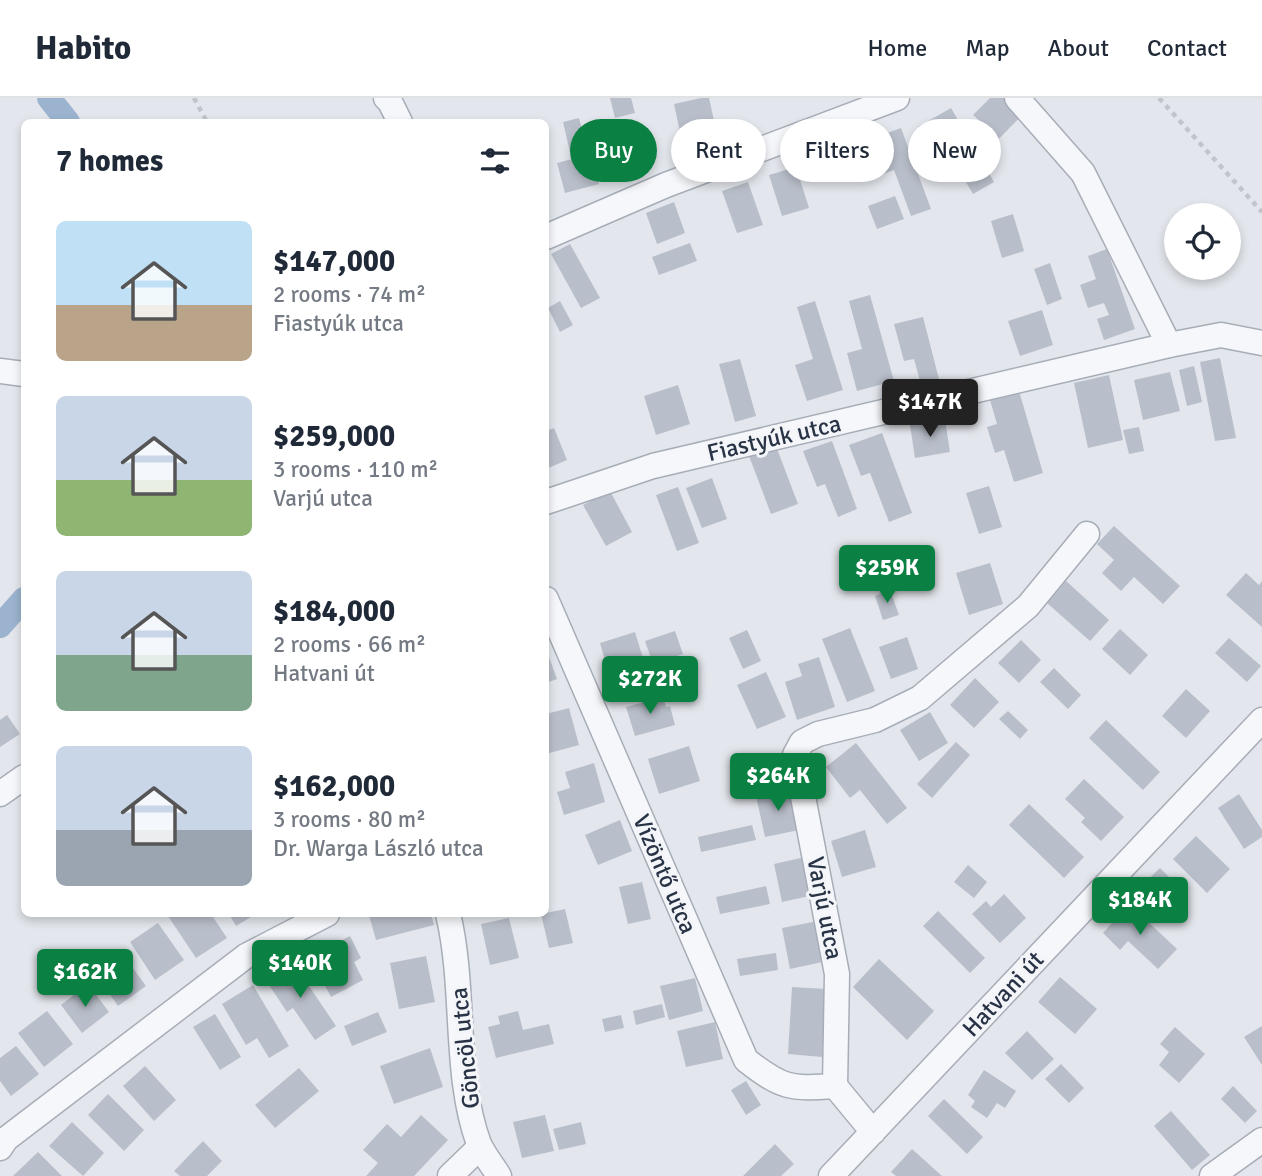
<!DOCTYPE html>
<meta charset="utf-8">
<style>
:root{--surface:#fff;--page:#f6f6f7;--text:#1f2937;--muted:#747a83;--line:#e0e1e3;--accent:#0b8043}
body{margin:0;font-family:Signika,sans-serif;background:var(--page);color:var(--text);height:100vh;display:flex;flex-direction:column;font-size:26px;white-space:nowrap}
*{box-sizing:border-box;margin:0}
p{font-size:23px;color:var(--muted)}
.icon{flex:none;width:38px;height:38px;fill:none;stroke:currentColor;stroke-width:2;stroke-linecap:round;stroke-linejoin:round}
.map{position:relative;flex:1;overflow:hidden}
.panel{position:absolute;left:21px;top:21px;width:528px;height:798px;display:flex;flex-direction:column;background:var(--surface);border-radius:10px;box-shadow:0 4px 10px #0003}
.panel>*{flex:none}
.banner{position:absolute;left:570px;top:21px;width:586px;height:63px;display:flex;gap:14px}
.tools{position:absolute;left:1164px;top:105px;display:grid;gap:14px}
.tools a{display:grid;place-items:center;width:77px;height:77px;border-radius:50%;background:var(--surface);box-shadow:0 4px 10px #0003;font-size:35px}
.price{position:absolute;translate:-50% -60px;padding:0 16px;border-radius:7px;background:var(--accent);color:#fff;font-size:23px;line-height:46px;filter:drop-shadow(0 2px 4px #0008)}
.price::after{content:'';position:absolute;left:50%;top:42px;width:21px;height:16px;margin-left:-10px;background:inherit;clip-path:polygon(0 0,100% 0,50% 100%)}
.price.active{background:#222;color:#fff}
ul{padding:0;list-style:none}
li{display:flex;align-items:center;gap:21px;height:175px;padding:0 35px}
li span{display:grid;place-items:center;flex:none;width:196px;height:140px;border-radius:10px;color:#555}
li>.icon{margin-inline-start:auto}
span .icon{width:84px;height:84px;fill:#fffc;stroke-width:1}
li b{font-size:30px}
h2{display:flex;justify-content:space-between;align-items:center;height:84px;padding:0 35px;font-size:30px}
.chip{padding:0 24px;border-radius:32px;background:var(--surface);box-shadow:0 4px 10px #0003;font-size:24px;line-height:63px}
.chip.active{background:var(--accent);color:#fff}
header{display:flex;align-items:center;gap:42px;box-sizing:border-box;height:98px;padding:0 35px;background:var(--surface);border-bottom:2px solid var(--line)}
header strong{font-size:33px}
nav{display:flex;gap:38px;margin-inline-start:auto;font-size:24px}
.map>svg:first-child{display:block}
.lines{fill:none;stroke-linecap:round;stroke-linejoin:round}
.canal{stroke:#9bb3cf;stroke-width:24}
.building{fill:#b9bfca}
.street-casing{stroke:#a7adb7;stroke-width:27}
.path{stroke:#c1c4cb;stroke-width:4.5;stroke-dasharray:5 5;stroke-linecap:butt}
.street{stroke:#f6f7fa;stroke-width:24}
.labels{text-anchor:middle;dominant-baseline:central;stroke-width:6;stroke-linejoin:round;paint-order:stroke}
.street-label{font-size:24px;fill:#293346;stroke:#f3f5f9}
</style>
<header>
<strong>Habito</strong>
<nav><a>Home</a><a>Map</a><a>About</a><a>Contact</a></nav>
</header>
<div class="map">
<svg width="1262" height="1078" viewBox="0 0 1262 1078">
<rect width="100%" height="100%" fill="#e3e6ec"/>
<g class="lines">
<g class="canal">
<polyline points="49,0 68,24"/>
<polyline points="0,528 24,501"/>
</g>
</g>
<g class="building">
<polygon points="610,0 631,0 635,15 615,20"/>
<polygon points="701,0 709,0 715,27 680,34 674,6"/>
<polygon points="990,0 1007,0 1023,16 992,48 973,30 980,23 973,17"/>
<polygon points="951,10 994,84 973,96 950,57 938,64 918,29"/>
<polygon points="579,20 587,50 570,54 563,24"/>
<polygon points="636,23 647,56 615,67 604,34"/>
<polygon points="901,30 931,111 911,118 894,72 878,78 870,57 875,55 870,41"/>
<polygon points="591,56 599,86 565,95 557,65"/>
<polygon points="796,69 809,110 782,118 769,77"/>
<polygon points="748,84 763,127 737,135 722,93"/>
<polygon points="895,98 904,121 877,131 868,108"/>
<polygon points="674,104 685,135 657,146 646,115"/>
<polygon points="1013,116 1024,153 1002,160 991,123"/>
<polygon points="690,145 697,163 659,177 652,159"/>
<polygon points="570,146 600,200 581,210 551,156"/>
<polygon points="1107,151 1135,231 1104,242 1097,221 1109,217 1104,205 1088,210 1080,187 1096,181 1088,158"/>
<polygon points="1050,165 1062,201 1047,207 1034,171"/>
<polygon points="870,197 894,283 857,293 847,255 862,251 849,203"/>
<polygon points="560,203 573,227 560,234 548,210"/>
<polygon points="815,203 843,292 807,303 795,267 813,261 797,209"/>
<polygon points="1042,212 1053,247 1020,258 1008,223"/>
<polygon points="923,219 940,285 922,290 914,261 904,263 894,226"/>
<polygon points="1220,260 1236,340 1215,343 1200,264"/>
<polygon points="740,261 756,318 735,324 719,266"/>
<polygon points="1194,268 1202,304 1187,308 1179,272"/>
<polygon points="1170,274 1180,313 1143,322 1134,282"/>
<polygon points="1109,277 1123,342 1088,350 1074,285"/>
<polygon points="678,287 690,326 656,337 644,298"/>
<polygon points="1019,293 1043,375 1014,384 1004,352 995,355 987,329 997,326 990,302"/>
<polygon points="945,322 950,354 915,360 910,327"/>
<polygon points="1139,329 1144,353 1129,356 1123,332"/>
<polygon points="554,330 567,362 546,371 546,333"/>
<polygon points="882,335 912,415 889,424 870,375 861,378 849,347"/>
<polygon points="832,343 857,411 838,419 825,386 817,389 803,353"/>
<polygon points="776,348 798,406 771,416 749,358"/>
<polygon points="712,380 727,421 702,430 686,390"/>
<polygon points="989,388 1002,429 979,436 966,395"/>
<polygon points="678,389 699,445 677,453 656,397"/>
<polygon points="610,393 632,434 606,448 583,407"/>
<polygon points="1114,428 1180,488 1163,506 1134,479 1121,493 1102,475 1114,462 1097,446"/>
<polygon points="990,465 1003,506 969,517 956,475"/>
<polygon points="1246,475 1259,487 1262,483 1262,529 1226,497"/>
<polygon points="1066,483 1109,522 1090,543 1047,505"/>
<polygon points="890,492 899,517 883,522 875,498"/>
<polygon points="850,530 875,593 847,604 822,541"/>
<polygon points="1120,531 1148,557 1130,577 1102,551"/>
<polygon points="747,532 761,563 743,571 729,540"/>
<polygon points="675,533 683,556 653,566 645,543"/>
<polygon points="635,534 646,570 610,580 600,545"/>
<polygon points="907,539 918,571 891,581 879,549"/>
<polygon points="1229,540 1261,568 1247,584 1215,555"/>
<polygon points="1021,542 1041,562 1019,585 998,565"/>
<polygon points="546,551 557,581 546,585"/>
<polygon points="819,559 835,609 797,622 785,584 802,578 798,566"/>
<polygon points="1054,570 1081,597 1068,611 1040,584"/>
<polygon points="766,574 786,619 757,631 737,587"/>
<polygon points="975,580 999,604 974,630 950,607"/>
<polygon points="1186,591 1210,613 1186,640 1162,618"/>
<polygon points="663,599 666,609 670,608 675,627 635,638 626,609"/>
<polygon points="569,610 579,647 546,656 546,616"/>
<polygon points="1008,613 1028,632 1020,641 999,621"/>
<polygon points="930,614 948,645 919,663 900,632"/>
<polygon points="7,617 20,636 0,649 0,622"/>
<polygon points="1106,622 1160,674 1143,692 1089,640"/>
<polygon points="956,644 970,657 932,700 917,686"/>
<polygon points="856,645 907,710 887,726 860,692 850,700 826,669"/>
<polygon points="689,648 700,683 659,696 648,661"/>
<polygon points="594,665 605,704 564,717 557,694 570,690 565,674"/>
<polygon points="1084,681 1124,719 1101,743 1081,724 1085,720 1065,701"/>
<polygon points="790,691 799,732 765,739 756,698"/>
<polygon points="1239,696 1262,732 1262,739 1244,751 1218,710"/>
<polygon points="1029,706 1084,759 1064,780 1009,727"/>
<polygon points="620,722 632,753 598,767 585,737"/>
<polygon points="752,727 756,742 701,754 698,739"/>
<polygon points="865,732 876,769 842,779 831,743"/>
<polygon points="1196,738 1230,771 1207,795 1173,761"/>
<polygon points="805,759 814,797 782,804 774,766"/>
<polygon points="968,767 987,784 974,800 954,784"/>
<polygon points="1160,770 1185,795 1161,820 1135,794"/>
<polygon points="642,784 651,821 628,826 619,789"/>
<polygon points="766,788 770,806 720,816 716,799"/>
<polygon points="1004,796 1026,820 1000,845 972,816 986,803 991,809"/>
<polygon points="1129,806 1177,851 1158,871 1128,843 1120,852 1103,835"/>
<polygon points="565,811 573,845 549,850 541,816"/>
<polygon points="938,813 985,860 970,875 923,828"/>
<polygon points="171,816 211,816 227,840 196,860 168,818"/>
<polygon points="229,816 256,816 236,828"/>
<polygon points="375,816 431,816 434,827 376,842 369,817"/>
<polygon points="509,820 519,860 490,867 481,826"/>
<polygon points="818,823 827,863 790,871 782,830"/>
<polygon points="158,825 184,862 155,882 130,844"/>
<polygon points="350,838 361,860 354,864 363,882 331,899 310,859"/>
<polygon points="121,854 146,888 118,908 94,873"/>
<polygon points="776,855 778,872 740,878 737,861"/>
<polygon points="426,858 435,904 399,911 390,865"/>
<polygon points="879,861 934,913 907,942 853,889"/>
<polygon points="292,863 336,928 315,942 293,910 287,914 265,881"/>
<polygon points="1060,879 1097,911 1075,936 1038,904"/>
<polygon points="695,880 703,913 669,922 660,888"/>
<polygon points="88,886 109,914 82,935 61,907"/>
<polygon points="253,887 289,948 269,960 257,940 246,947 222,906"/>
<polygon points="792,889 826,891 822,959 788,956"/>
<polygon points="662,906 665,919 636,927 633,913"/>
<polygon points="47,913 73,946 44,969 18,935"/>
<polygon points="518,913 523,932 549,926 554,946 496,960 488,929 500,926 498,918"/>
<polygon points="378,914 387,934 352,948 344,928"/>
<polygon points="215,916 241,959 220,972 193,929"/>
<polygon points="621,917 624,930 605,934 602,921"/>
<polygon points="715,924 723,961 686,969 677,933"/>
<polygon points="1262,928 1262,967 1244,939"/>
<polygon points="1175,929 1205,956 1179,985 1159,967 1169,954 1160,946"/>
<polygon points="1027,933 1054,961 1032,982 1005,955"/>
<polygon points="16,948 39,976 11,998 0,983 0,960"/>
<polygon points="430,950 443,989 394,1006 380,968"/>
<polygon points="1061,966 1084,990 1069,1005 1045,981"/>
<polygon points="145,968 176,1002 154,1023 123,988"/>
<polygon points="299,970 319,993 275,1030 255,1007"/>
<polygon points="984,972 1016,993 1005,1010 997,1005 987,1020 971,1009 975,1003 968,997"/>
<polygon points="746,983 761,1007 746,1017 731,992"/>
<polygon points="1233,988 1257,1013 1245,1025 1221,1001"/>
<polygon points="108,996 144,1032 124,1053 88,1017"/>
<polygon points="944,1001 983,1039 967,1056 928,1018"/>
<polygon points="1171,1013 1210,1057 1192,1072 1154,1028"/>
<polygon points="421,1017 448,1042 414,1078 366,1078 378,1065 363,1052 387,1026 401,1039"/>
<polygon points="545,1017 554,1053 522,1060 513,1024"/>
<polygon points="72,1024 104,1055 83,1078 49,1048"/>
<polygon points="581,1024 586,1046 559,1052 553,1031"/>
<polygon points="203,1043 222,1063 207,1078 180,1078 174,1073"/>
<polygon points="775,1046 794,1066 781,1078 743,1078"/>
<polygon points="912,1051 942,1078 896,1078 891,1074"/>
<polygon points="38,1054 62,1078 13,1078"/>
</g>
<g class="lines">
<g class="street-casing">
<g id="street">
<polyline points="386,0 390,4 400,24"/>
<polyline points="1017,0 1083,75 1169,247"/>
<polyline points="546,139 666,87 897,0"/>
<polyline points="0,273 24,276"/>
<polyline points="546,404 653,368 1169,247 1221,237 1262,245"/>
<path d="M 546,501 L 746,962 C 782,990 789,991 835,988"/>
<polyline points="0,696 24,679"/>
<path d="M 448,816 C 466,890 453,976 479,1046 C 484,1057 493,1068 499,1078"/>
<polyline points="873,1034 835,988 837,876 795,657 802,644 818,636 875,622 920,600 1028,508 1087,436"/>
<polyline points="0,1050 6,1041 246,858 327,816"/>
<polyline points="450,1078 480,1049"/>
<polyline points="831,1078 1262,622"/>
<polyline points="1212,1078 1262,1042"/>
</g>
</g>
<g class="path">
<polyline points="194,0 207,24"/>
<polyline points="1159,0 1262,114"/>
</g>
<use href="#street" class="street"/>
</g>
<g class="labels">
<g class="street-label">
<text transform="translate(774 340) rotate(-13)">Fiastyúk utca</text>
<text transform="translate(665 776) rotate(67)">Vízöntő utca</text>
<text transform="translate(825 810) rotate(79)">Varjú utca</text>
<text transform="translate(1003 896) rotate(-47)">Hatvani út</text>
<text transform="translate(465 950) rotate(-96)">Göncöl utca</text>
</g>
</g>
</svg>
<div class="tools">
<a><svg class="icon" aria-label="locate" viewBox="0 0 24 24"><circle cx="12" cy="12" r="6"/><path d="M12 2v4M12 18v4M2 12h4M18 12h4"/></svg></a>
</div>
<b class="price active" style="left:930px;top:341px">$147K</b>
<b class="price" style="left:887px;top:507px">$259K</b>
<b class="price" style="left:650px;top:618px">$272K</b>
<b class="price" style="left:778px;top:715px">$264K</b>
<b class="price" style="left:1140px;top:839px">$184K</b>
<b class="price" style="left:300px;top:902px">$140K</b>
<b class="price" style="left:85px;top:911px">$162K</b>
<div class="banner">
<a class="chip active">Buy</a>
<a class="chip">Rent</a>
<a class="chip">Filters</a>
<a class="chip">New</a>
</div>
<section class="panel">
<h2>7 homes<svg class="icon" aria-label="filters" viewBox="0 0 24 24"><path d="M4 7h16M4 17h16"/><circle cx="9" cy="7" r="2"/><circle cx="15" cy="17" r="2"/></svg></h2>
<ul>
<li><span style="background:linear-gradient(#bfe0f5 60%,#b9a48a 0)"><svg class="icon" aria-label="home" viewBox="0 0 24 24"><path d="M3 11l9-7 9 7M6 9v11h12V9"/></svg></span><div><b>$147,000</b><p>2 rooms · 74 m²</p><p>Fiastyúk utca</p></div></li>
<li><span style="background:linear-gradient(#c9d6e8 60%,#8fb573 0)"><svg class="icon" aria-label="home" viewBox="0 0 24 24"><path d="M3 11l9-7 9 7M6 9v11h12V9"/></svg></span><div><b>$259,000</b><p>3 rooms · 110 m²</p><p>Varjú utca</p></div></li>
<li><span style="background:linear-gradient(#c9d6e8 60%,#7fa58c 0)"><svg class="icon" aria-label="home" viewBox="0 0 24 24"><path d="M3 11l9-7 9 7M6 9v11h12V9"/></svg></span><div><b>$184,000</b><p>2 rooms · 66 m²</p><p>Hatvani út</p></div></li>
<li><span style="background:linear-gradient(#c9d6e8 60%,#9aa5b1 0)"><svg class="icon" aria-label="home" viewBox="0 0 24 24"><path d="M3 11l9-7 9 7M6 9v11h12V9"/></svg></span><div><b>$162,000</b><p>3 rooms · 80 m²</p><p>Dr. Warga László utca</p></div></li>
</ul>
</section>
</div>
